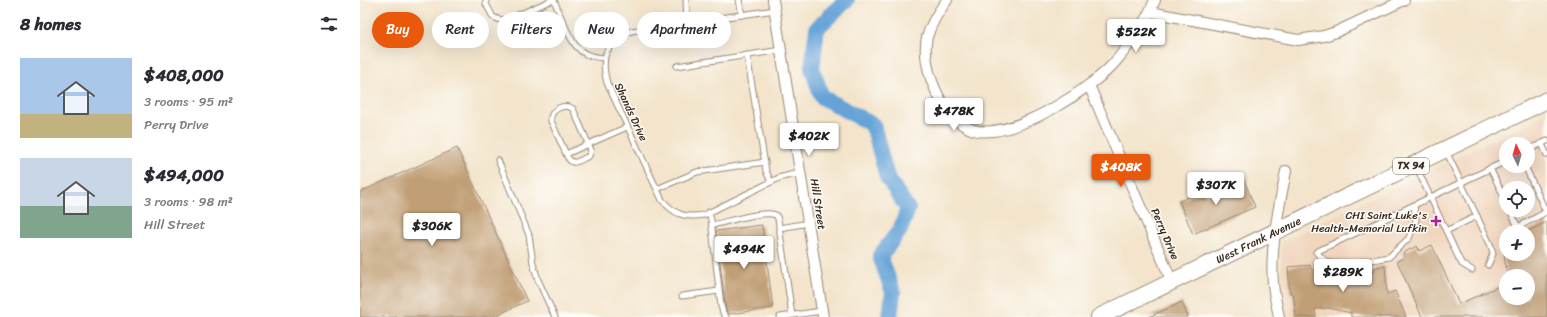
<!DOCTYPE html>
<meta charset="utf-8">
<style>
:root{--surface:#fff;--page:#f2f2f3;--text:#2b2b33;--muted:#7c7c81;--accent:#ea580c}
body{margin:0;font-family:Sriracha,sans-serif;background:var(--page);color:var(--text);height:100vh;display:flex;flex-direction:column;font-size:15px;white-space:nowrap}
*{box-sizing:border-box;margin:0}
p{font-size:13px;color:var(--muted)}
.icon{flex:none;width:22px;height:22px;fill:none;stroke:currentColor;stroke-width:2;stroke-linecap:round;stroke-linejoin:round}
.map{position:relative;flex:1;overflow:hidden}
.details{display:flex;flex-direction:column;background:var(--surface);width:360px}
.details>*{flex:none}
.guide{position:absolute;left:12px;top:12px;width:380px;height:36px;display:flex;gap:8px}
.needle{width:26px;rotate:355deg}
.controls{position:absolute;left:1139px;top:137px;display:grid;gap:8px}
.controls a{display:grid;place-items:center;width:36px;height:36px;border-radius:50%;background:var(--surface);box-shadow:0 4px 16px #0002;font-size:20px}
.price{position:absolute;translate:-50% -34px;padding:0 9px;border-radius:4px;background:#fff;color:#222;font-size:13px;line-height:26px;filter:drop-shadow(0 1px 2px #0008)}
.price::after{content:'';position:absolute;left:50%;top:24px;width:12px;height:9px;margin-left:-6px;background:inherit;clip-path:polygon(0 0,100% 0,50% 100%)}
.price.active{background:var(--accent);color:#fff}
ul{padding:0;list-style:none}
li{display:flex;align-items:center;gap:12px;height:100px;padding:0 20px}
li span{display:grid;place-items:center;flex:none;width:112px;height:80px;border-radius:0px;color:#555}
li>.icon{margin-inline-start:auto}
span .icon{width:48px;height:48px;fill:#fffc;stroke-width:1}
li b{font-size:17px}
h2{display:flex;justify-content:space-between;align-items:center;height:48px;padding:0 20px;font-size:17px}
.chip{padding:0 14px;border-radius:18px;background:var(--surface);box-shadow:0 4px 16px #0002;font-size:14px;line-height:36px}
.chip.active{background:var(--accent);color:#fff}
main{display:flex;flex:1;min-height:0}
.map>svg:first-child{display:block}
.built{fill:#f1d5bd;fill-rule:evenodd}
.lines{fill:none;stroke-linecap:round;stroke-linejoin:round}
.river{stroke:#65a3d7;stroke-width:16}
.building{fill:#c19f76}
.lane-casing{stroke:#978774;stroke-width:7}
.street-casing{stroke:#978774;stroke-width:12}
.primary-casing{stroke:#978774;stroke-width:18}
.lane{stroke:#fff;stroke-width:5}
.street{stroke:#fff;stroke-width:10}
.primary{stroke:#fff;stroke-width:16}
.poi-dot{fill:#b5179e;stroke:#fdfcf7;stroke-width:1.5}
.labels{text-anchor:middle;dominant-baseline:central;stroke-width:3;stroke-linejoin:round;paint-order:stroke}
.shield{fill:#fdfcf7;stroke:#75695f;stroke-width:1}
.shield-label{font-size:10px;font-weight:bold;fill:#3b2a1e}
.street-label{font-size:11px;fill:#3b2a1e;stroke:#fdfcf7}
.poi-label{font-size:11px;fill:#3b2a1e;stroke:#fdfcf7;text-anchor:end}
</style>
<main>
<section class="details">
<h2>8 homes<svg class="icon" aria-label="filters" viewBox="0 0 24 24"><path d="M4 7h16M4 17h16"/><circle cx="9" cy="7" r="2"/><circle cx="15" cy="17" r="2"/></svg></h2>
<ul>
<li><span style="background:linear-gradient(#a9c7e8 70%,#c2b280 0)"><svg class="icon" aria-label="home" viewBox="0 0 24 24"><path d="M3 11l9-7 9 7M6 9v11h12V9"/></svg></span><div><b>$408,000</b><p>3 rooms · 95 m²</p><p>Perry Drive</p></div></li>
<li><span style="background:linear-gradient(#c9d6e8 60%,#7fa58c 0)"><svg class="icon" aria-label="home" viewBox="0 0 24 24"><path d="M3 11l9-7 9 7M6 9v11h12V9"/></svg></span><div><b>$494,000</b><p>3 rooms · 98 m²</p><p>Hill Street</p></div></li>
</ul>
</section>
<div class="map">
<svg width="1187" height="317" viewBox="0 0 1187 317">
<rect width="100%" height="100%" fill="#fdfcf7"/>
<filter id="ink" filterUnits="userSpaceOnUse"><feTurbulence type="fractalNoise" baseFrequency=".025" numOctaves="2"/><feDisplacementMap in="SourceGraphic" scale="8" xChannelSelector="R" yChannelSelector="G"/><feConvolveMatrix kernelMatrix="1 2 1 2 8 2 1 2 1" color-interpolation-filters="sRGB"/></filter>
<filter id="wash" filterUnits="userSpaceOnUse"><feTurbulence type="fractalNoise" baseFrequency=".012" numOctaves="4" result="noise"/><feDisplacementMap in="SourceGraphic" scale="16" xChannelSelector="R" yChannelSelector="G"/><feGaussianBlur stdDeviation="0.9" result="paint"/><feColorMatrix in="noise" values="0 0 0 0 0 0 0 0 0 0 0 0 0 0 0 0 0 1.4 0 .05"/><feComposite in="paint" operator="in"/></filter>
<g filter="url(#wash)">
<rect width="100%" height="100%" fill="#f3e4cb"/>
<path class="built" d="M 1187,114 L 1187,317 L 925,317 L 922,292 L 921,242 ZM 1146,144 L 1168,144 L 1168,166 L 1146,166 ZM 1146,188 L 1168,188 L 1168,210 L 1146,210 ZM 1146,232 L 1168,232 L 1168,254 L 1146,254 ZM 1146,276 L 1168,276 L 1168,298 L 1146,298 Z"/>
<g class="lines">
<polyline class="river" points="487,0 457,28 452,68 462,97 513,125 527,177 548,209 540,230 520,256 533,292 530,317"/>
</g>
<g id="blocks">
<g class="building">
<polygon points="97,148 167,301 133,317 0,317 0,192"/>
<polygon points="884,180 895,207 833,234 819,201 844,191 846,196"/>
<polygon points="1187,222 1187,317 1062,317 1037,261 1045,257 1043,253 1057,246 1059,251 1072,245 1099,304 1146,283 1146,298 1168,298 1168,276 1147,276 1144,254 1168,254 1168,231"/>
<polygon points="402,225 413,308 369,314 366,310 356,231"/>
<polygon points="950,265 951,270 970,268 971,271 978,271 978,274 1015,271 1015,267 1025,266 1027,294 1035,291 1046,317 991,317 991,313 969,308 955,309 956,317 936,317 933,293 930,293 928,267"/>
<polygon points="822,302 828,317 789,317"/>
</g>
</g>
</g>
<g filter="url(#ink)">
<use href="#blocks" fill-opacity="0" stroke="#978774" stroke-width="1"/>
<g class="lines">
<g class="lane-casing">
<g id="lane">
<polyline points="126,0 126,4 133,17 140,20 149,19 192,0"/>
<path d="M 194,0 C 199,12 210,43 220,50 C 226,56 236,57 244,58"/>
<polyline points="326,0 327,23"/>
<polyline points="379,0 382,15"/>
<path d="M 415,10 L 271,31 C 245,44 240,56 247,83 L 302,200 C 315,215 325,218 344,215 L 419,178 L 430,175 L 441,174"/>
<polyline points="387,55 406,171 411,182"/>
<polyline points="317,66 421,50"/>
<polyline points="1182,144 1187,155"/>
<polyline points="1168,150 1187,141"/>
<polyline points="1086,151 1131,246 1133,254 1128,265"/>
<path d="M 206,154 C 212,168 218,161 229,156 L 231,150 L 213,109 C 205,102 189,110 191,121 L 206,154 L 267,127"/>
<polyline points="138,160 169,235 173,263 178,280 195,317"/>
<polyline points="1056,166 1099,259 1102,264 1112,270"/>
<polyline points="1130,168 1146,201"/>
<polyline points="297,189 337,172 405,162"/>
<polyline points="1150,210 1158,227 1186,212 1165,166"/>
<polyline points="349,212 351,220 361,306 363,313 366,317"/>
<path d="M 352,225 C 367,222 402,210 416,215 L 418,219 L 432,315"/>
<polyline points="419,228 449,223"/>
<polyline points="1086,231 1117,216"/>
<polyline points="1001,262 1029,257 1049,238 1056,220 1054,205"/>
<path d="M 988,263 C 970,265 968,265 956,252 L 1146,161"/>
<polyline points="322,296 359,291"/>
<polyline points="420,317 462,311"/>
</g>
</g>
<g class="street-casing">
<g id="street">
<polyline points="413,0 463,317"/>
<path d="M 587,0 C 578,12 571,23 567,37 C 560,68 584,125 618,131 C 656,137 732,89 756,61 C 771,43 786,22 795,0"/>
<polyline points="790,12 938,40 964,36 976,32 1044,0"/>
<polyline points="729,85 812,282"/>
<path d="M 919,317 C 917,306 914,295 913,284 C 910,246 919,208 926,171"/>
</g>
</g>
<g class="primary-casing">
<g id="primary">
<path id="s1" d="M 739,317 L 1187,100"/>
</g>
</g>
<use href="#lane" class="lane"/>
<use href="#street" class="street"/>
<use href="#primary" class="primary"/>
</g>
</g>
<path class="poi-dot" d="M1074 215h4v4h4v4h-4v4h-4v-4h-4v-4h4z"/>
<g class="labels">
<rect class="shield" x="1033" y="158" width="36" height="16" rx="3"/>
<g class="shield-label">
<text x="1051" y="166">TX 94</text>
</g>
<g class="street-label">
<text transform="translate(271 112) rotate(65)">Shands Drive</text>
<text transform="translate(458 204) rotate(81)">Hill Street</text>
<text transform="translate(805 234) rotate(67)">Perry Drive</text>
<text stroke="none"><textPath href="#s1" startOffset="177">West Frank Avenue</textPath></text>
</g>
<g class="poi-label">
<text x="1067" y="215">CHI Saint Luke's<tspan x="1067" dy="13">Health-Memorial Lufkin</tspan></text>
</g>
</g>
</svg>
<div class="controls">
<a><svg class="needle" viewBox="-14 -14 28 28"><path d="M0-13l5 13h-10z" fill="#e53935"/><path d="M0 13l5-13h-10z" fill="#7c7c81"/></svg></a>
<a><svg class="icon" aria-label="locate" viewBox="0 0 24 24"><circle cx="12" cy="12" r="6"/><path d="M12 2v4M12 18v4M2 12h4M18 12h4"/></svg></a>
<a>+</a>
<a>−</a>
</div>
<b class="price" style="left:776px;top:53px">$522K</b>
<b class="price" style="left:594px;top:132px">$478K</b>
<b class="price" style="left:449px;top:157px">$402K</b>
<b class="price active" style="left:761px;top:188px">$408K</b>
<b class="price" style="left:856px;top:206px">$307K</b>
<b class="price" style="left:72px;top:247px">$306K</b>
<b class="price" style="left:384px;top:270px">$494K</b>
<b class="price" style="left:983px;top:293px">$289K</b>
<div class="guide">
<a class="chip active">Buy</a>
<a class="chip">Rent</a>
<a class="chip">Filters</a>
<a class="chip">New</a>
<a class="chip">Apartment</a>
</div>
</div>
</main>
